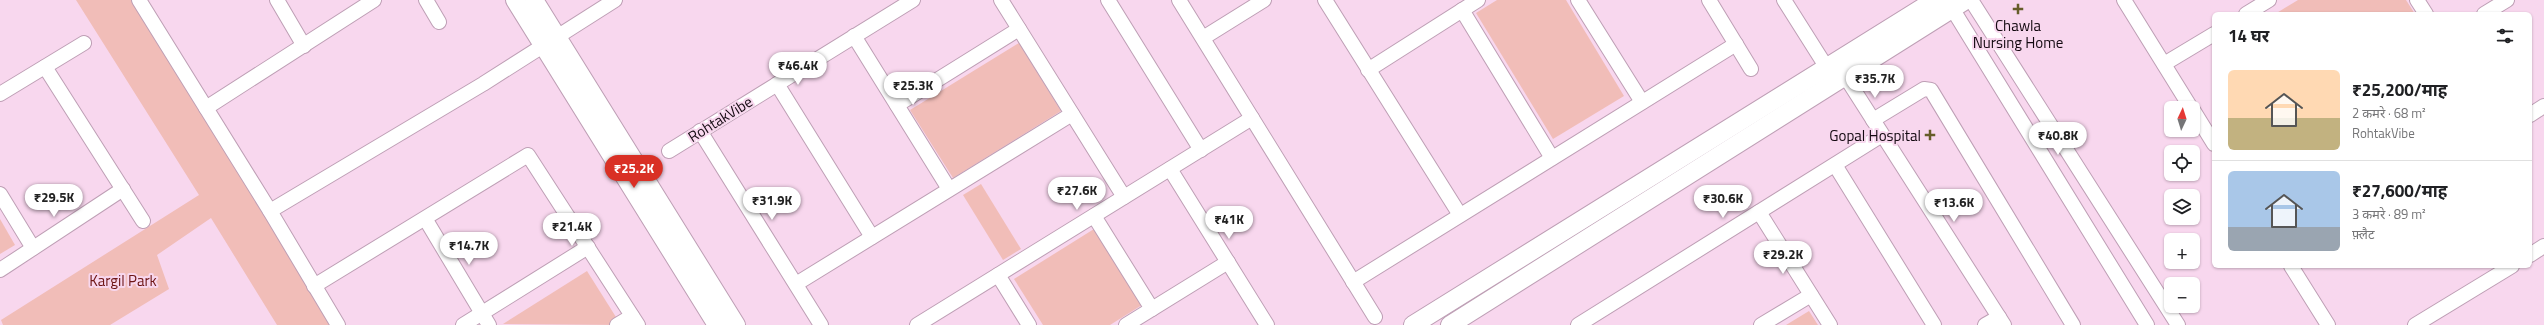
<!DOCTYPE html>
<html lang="hi">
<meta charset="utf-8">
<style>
:root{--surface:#fff;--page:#f6f6f6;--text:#202124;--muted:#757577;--line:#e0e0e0;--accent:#d93025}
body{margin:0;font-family:"Titillium Web","Noto Sans Devanagari",sans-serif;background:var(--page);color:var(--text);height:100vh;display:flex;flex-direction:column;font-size:15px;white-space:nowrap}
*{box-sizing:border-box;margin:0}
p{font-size:13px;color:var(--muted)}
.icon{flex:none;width:22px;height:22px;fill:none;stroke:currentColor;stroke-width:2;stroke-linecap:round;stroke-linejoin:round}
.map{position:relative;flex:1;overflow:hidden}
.side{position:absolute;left:2212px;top:12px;width:320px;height:256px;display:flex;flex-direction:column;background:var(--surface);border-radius:6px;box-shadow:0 1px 3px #0004}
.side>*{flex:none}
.needle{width:26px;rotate:4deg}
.fabs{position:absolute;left:2164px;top:101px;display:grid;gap:8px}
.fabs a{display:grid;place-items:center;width:36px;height:36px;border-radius:6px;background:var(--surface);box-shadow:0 1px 3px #0004;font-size:20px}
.price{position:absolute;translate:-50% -34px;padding:0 9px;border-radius:14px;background:#fff;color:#222;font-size:13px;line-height:26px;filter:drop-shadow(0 1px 2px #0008)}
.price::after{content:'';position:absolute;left:50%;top:24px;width:12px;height:9px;margin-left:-6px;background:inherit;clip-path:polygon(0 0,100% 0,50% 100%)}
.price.active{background:var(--accent);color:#fff}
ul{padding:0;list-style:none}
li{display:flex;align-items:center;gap:12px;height:100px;padding:0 16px}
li+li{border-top:1px solid var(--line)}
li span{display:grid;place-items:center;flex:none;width:112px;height:80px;border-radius:6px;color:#555}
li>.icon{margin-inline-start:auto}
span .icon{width:48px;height:48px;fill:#fffc;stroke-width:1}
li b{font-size:17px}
h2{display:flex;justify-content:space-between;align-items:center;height:48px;padding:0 16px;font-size:17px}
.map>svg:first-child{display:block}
.green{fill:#f1bdb8}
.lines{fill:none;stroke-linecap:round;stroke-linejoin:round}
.minor-casing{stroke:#be9fb5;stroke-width:16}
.major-casing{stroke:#be9fb5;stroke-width:20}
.minor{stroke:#fff;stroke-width:14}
.major{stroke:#fff;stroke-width:18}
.poi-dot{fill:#665c29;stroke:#f8d7ee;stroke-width:1.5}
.labels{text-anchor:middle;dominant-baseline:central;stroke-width:4;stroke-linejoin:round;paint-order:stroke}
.poi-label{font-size:15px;fill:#130910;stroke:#f8d7ee}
.street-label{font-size:15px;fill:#130910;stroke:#f8d7ee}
.park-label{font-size:15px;fill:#6d1515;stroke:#f8d7ee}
</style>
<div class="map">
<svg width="2544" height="325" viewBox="0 0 2544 325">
<rect width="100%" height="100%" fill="#f8d7ee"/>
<g class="green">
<polygon points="76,0 137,0 334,325 277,325 211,218 157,255 169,289 110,325 3,325 1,320 199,195"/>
<polygon points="1497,0 1566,0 1624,96 1553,139 1476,13"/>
<polygon points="2298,0 2406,0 2415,14 2275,14"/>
<polygon points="1019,43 1061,111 953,178 910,110"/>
<polygon points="981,184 1021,249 1003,260 963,195"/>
<polygon points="0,219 15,245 0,254"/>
<polygon points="1094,229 1142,305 1110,325 1043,325 1014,279"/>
<polygon points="587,271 621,325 503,324"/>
<polygon points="1809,311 1818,325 1786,325"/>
</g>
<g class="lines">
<g class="minor-casing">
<g id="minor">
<polyline points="139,0 270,211 338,325"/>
<polyline points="277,0 304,46"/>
<polyline points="426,0 439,22"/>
<polyline points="1001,0 1124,197"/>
<polyline points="1108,0 1201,150"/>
<polyline points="1179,0 1375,317"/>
<polyline points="1325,0 1460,215"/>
<polyline points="1578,0 1642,102"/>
<polyline points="1709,0 1751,69"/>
<polyline points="1784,0 1827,68"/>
<polyline points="1947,0 2147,325"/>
<polyline points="1971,0 2178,325"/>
<polyline points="2124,0 2191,108"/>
<polyline points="2417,0 2426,14"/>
<polyline points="1462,10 1552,158"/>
<polyline points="2246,14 2269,0"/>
<polyline points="2484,14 2507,0"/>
<polyline points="854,36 949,189"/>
<polyline points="1203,38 1264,0"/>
<polyline points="2164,64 2214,34"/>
<polyline points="45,67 143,221"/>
<polyline points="1368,70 1478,0"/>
<polyline points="1845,76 2004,325"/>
<polyline points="777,84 872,237"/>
<polyline points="0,94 84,43"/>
<polyline points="897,105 1019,29"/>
<polyline points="206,108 374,0"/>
<polyline points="2193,110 2214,144"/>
<polyline points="2530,115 2544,106"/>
<polyline points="1873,120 1924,89 1931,90 2073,325"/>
<polyline points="700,131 821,325"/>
<polyline points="669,151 913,0"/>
<polyline points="1835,165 1934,325"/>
<polyline points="1170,169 1267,325"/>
<polyline points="0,194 33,248"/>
<polyline points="270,211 483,84 615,0"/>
<polyline points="1759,212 1830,325"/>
<polyline points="1094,216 1152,309"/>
<polyline points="426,220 489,325"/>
<polyline points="2530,255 2544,246"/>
<polyline points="2291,266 2328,325"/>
<polyline points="0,270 123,189"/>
<polyline points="998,275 1029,325"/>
<polyline points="1353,282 1736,44"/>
<polyline points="796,284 1072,114"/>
<polyline points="314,286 528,155 638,325"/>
<polyline points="463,325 588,247"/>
<polyline points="617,325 632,316"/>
<polyline points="917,325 1252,118"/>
<polyline points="1126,325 1228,262"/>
<polyline points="1578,325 1882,135"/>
<polyline points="1761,325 1811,295"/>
<polyline points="1985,325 1999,317"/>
<polyline points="2415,325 2512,266"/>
</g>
</g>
<g class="major-casing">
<g id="major">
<polyline points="515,0 717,325"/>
<polyline points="534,0 736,325"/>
<polyline points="1413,325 1935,0"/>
<polyline points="1450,325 1966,0"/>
</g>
</g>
<use href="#minor" class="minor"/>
<use href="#major" class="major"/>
</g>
<g class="poi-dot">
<path d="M2016 3h4v4h4v4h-4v4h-4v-4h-4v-4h4z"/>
<path d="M1928 129h4v4h4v4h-4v4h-4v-4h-4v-4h4z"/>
</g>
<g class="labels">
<g class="poi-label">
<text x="2018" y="25">Chawla<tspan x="2018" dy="17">Nursing Home</tspan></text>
<text x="1921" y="135" text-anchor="end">Gopal Hospital</text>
</g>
<g class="street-label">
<text transform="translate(720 119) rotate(-32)">RohtakVibe</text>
</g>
<g class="park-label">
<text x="123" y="280">Kargil Park</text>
</g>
</g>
</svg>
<div class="fabs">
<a><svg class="needle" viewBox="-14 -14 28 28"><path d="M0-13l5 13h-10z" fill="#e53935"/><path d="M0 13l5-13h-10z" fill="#757577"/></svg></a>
<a><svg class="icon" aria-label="locate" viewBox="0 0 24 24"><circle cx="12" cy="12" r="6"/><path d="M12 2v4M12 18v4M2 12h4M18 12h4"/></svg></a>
<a><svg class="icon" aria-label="layers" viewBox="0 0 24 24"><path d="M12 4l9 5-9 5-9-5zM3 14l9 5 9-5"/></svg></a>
<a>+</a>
<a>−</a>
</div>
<b class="price" style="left:798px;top:86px">₹46.4K</b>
<b class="price" style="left:1875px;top:99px">₹35.7K</b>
<b class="price" style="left:913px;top:106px">₹25.3K</b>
<b class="price" style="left:2058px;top:156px">₹40.8K</b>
<b class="price active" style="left:634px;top:189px">₹25.2K</b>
<b class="price" style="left:1077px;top:211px">₹27.6K</b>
<b class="price" style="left:54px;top:218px">₹29.5K</b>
<b class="price" style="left:1723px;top:219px">₹30.6K</b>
<b class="price" style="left:772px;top:221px">₹31.9K</b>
<b class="price" style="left:1954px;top:223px">₹13.6K</b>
<b class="price" style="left:1229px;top:240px">₹41K</b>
<b class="price" style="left:572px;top:247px">₹21.4K</b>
<b class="price" style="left:469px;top:266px">₹14.7K</b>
<b class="price" style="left:1783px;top:275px">₹29.2K</b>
<section class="side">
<h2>14 घर<svg class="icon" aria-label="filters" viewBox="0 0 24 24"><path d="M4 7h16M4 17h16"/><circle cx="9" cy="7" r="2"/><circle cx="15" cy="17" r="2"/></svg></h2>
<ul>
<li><span style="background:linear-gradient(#ffd9b3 60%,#c2b280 0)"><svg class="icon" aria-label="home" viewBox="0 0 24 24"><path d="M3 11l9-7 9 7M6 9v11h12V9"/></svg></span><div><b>₹25,200/माह</b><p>2 कमरे · 68 m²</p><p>RohtakVibe</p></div></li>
<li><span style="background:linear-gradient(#a9c7e8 70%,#9aa5b1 0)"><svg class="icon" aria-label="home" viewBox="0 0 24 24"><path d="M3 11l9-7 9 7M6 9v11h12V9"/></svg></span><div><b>₹27,600/माह</b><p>3 कमरे · 89 m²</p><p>फ़्लैट</p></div></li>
</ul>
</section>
</div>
